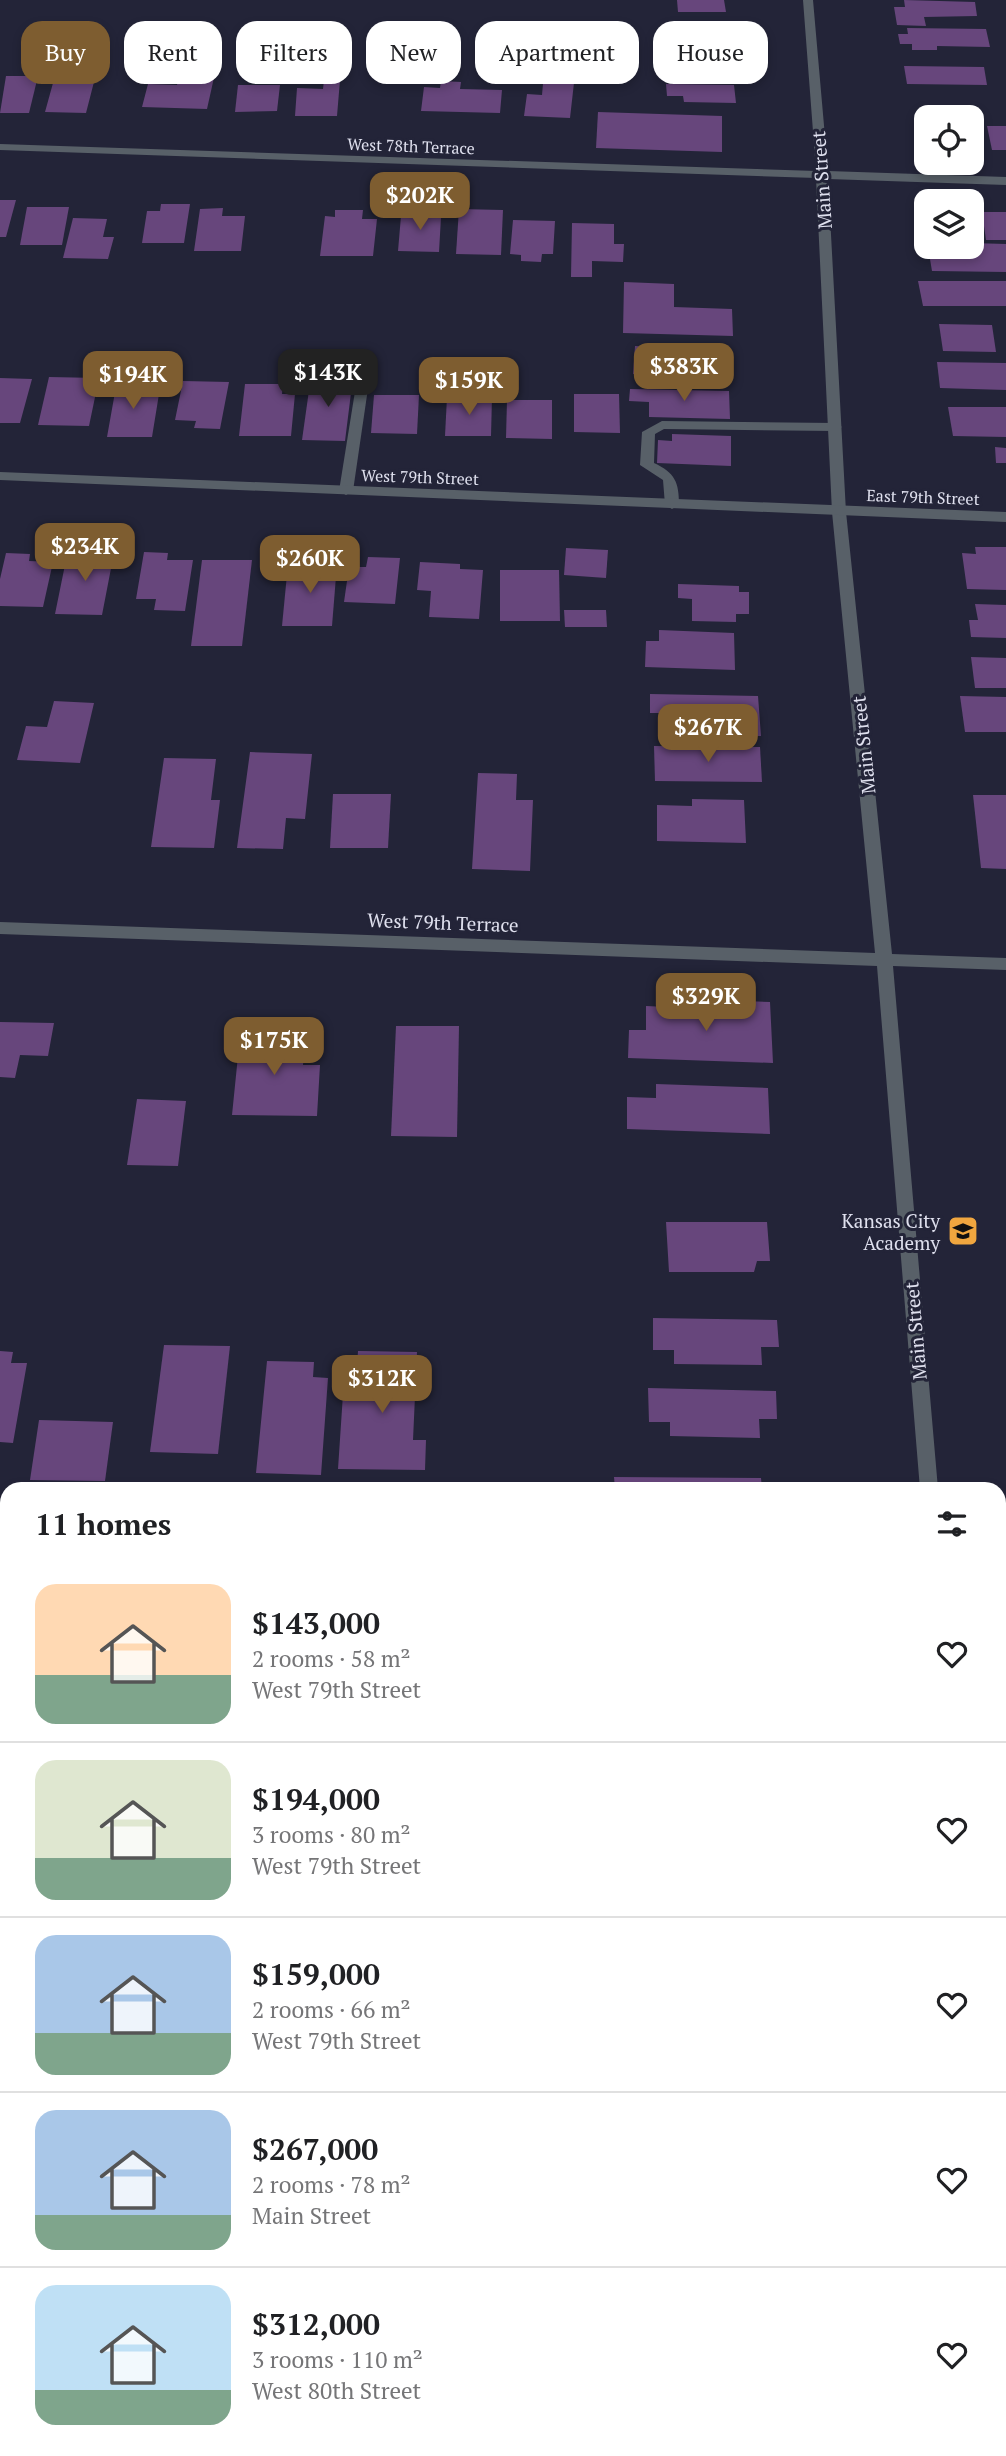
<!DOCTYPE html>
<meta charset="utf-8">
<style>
:root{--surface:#fff;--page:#f2f2f2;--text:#202124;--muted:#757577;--line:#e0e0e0;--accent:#7e5d30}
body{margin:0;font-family:"PT Serif",serif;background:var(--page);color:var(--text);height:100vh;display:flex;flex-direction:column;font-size:26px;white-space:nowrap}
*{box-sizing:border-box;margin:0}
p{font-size:23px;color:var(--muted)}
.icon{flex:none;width:38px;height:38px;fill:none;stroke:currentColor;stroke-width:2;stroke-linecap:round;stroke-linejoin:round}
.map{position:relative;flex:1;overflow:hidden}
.side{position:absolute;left:0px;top:1482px;width:1006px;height:975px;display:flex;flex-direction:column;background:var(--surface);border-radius:21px 21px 0 0;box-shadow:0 4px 10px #0003}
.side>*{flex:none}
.banner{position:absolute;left:21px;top:21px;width:964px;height:63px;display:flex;gap:14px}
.fabs{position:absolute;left:914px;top:105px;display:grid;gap:14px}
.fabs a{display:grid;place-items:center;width:70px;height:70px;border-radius:14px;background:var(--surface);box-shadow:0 4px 10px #0003;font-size:35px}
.price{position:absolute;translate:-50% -60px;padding:0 16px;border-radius:14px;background:var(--accent);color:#fff;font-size:23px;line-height:46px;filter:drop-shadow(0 2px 4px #0008)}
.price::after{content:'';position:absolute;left:50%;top:42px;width:21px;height:16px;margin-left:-10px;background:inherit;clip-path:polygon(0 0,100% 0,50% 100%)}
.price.current{background:#222;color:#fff}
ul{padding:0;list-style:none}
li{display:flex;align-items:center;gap:21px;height:175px;padding:0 35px}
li+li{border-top:2px solid var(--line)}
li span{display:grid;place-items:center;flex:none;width:196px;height:140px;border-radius:21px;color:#555}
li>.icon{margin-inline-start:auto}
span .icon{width:84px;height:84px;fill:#fffc;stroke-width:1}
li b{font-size:30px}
h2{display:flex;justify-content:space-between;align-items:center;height:84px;padding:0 35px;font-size:30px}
.pill{padding:0 24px;border-radius:21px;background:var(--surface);box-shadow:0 4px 10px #0003;font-size:24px;line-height:63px}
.pill.current{background:var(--accent);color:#fff}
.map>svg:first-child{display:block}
.building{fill:#67467c}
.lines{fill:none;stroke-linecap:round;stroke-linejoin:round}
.service{fill:#586068;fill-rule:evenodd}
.minor{fill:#586068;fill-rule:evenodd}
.tertiary{fill:#586068;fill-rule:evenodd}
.labels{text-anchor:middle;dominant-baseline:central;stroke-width:6;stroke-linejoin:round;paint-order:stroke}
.far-street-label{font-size:16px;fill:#dfe0ee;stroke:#232438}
.street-label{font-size:19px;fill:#dfe0ee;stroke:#232438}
.poi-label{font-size:19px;fill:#dfe0ee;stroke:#232438;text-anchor:end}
</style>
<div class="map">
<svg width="1006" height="2456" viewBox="0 0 1006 2456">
<rect width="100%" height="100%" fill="#232438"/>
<g class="building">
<polygon points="677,0 724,0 726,12 678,12"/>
<polygon points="904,0 975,2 977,16 924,17 926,26 897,25 894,7 905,7"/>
<polygon points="907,28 986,29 990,47 937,46 937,50 912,50 912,44 900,44 898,34 908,34"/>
<polygon points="657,49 730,50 731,74 673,73 672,65 657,65"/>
<polygon points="904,66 984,67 987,85 907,84"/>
<polygon points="180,72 215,73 207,109 142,107 148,84 177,85"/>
<polygon points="544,72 575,74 570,118 524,116 527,94 542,95"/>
<polygon points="6,76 38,76 29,113 0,113"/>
<polygon points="72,78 95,78 86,113 45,112 53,83 70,84"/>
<polygon points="324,80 340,80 337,116 295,116 297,88 323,89"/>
<polygon points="441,81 461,82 460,89 502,90 500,113 421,111 424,87 440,88"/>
<polygon points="666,84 734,85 736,103 684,102 683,96 667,96"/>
<polygon points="238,85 280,85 277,111 235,112"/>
<polygon points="598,112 722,116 722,152 596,148"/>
<polygon points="987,126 1006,126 1006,150 992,150"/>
<polygon points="0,200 16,200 6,237 0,237"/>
<polygon points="161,204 190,204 184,243 142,243 147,211 160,211"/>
<polygon points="27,207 69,207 62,245 20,245"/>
<polygon points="223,208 222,216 245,216 241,251 194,251 200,209"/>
<polygon points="459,209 503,210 501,255 456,254"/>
<polygon points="335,210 363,210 362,219 377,219 373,256 320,256 325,216 335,217"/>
<polygon points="409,210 435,210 434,217 441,217 439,252 398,251 401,216 409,216"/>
<polygon points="982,212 1006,212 1006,240 986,240"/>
<polygon points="73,218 107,219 103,237 114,237 108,259 63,258"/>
<polygon points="513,220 555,221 553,254 542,254 541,262 521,261 521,255 510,254"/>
<polygon points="572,223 614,224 614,244 624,244 623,262 592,261 592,277 571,277"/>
<polygon points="971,243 1006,244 1006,272 932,271 928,247 971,247"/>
<polygon points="918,281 1006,281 1006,306 923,306"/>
<polygon points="624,282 674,284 674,307 732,309 733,336 623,333"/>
<polygon points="939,324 992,325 996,352 943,351"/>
<polygon points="635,346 731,351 730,378 633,374"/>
<polygon points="937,362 1006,363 1006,390 940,388"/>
<polygon points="311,376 353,377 345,441 302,440"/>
<polygon points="49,377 99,378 89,426 38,425"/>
<polygon points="0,378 32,379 20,423 0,423"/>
<polygon points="117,381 147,381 145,394 159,394 152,437 107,437"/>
<polygon points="183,381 229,382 220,429 194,428 196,421 175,420"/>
<polygon points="245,384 283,384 282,394 295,394 291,436 239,436"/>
<polygon points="630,389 729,391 730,419 649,417 649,402 629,401"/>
<polygon points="574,394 619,394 620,433 574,432"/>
<polygon points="374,395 419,395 417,434 371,433"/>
<polygon points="447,397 492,397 491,436 445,436"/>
<polygon points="507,400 552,400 552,439 506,438"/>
<polygon points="948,407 1006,407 1006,437 953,436"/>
<polygon points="672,434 731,436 731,466 657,463 658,440 672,441"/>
<polygon points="995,447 1006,448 1006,463 996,463"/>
<polygon points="975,547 1006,547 1006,590 967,589 962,553 976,554"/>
<polygon points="77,548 107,548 105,558 113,558 102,615 55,614 67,555 75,555"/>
<polygon points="566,548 608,550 606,578 564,575"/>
<polygon points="144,552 168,553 167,560 193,560 185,611 154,610 156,599 136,599"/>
<polygon points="6,553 30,554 29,561 53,562 43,607 0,606 0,579"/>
<polygon points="368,557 400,558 395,604 344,602 349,567 366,567"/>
<polygon points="202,560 252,560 242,646 191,646"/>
<polygon points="420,562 460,564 460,569 483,570 479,619 429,617 431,591 417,590"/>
<polygon points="288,564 337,564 332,626 282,626"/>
<polygon points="500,570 559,570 560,621 500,621"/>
<polygon points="678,584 739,586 739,592 749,592 749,614 736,614 736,622 692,621 692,599 678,598"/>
<polygon points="975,604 1006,605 1006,638 971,637 969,620 978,620"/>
<polygon points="564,610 606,610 607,627 565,627"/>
<polygon points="659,630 734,633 735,670 645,667 646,641 659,641"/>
<polygon points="971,657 1006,658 1006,688 975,688"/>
<polygon points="650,694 758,696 761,736 667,735 666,713 650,713"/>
<polygon points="960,696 1006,697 1006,732 965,732"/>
<polygon points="54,701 94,703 80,763 17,760 26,726 47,727"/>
<polygon points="654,746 760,747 762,782 655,781"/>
<polygon points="250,752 312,754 305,819 286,818 283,849 237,848"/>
<polygon points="164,758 216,759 211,800 220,800 214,848 151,847"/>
<polygon points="478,773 517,774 516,800 533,800 530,871 472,869"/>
<polygon points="333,794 391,794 388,848 330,848"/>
<polygon points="973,795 1006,795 1006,869 981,868"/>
<polygon points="692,799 744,800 746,843 657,841 657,805 692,806"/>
<polygon points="690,999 770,1002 773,1063 628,1058 629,1030 646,1030 646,1006 690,1008"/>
<polygon points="0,1022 54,1023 48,1056 20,1055 15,1078 0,1077"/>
<polygon points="241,1026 273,1026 272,1041 305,1041 303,1065 320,1065 317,1116 232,1115"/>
<polygon points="396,1026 459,1026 457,1137 391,1136"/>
<polygon points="656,1084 768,1088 770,1134 627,1129 627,1097 656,1098"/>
<polygon points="137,1099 186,1101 178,1166 127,1165"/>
<polygon points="666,1222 767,1222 770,1261 757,1261 754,1272 669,1272"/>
<polygon points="653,1318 777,1320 779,1347 761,1347 762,1365 674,1364 674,1350 653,1350"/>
<polygon points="164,1345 230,1346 218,1454 150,1452"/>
<polygon points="0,1351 13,1352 11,1363 27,1363 13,1443 0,1442"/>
<polygon points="358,1351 417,1352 413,1440 426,1440 425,1470 338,1469 343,1394 355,1394"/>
<polygon points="267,1361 314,1362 313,1377 328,1378 321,1475 256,1473"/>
<polygon points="648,1388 776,1391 777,1419 759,1419 760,1438 670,1436 670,1422 649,1422"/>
<polygon points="39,1420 113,1422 105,1481 30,1480"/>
<polygon points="614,1477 761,1478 762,1489 615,1489"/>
<polygon points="5,1713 7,1713 7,1847 0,1846 0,1749"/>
<polygon points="0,2206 7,2206 2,2278 0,2278"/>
<rect x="676" y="2450" width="138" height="6"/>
</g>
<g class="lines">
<g class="service">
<polygon points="367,350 373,354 353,491 346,495 339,491 361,354"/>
<path d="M 662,421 L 835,423 L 842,427 L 835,431 L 664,429 L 655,434 L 654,463 C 675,473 679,482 679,505 L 672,509 L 665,505 L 663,480 L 640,465 L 642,432 Z"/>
</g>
<g class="minor">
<polygon points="803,0 813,0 828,171 1006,177 1006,185 828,179 846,512 892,954 1006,958 1006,970 893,966 938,1489 920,1489 877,966 0,934 0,922 875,953 832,512 816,178 0,150 0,144 816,171"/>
<polygon points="0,1564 7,1565 7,1583 0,1582"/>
<polygon points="999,1617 1006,1618 1006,1636 999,1635"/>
<polygon points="999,2331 1006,2334 1006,2437 999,2434"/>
</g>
<polygon class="tertiary" points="0,472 1006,512 1006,522 0,480"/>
</g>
<defs>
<g id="school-square" transform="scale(1.575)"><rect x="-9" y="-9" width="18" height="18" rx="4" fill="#f0a63f" stroke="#232438"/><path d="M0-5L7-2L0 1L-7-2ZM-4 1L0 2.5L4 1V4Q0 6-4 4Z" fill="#111"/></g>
</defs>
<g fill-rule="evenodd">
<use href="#school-square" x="963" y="1231"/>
</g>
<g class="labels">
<g class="far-street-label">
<text transform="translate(411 146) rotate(2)">West 78th Terrace</text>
<text transform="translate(420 477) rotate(2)">West 79th Street</text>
<text transform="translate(923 497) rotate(2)">East 79th Street</text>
</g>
<g class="street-label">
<text transform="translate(821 180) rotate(-94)">Main Street</text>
<text transform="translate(863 745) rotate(-96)">Main Street</text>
<text transform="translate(443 922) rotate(2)">West 79th Terrace</text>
<text transform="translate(915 1331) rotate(-95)">Main Street</text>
</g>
<g class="poi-label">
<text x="940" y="1220">Kansas City<tspan x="940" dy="22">Academy</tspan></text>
</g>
</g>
</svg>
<div class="fabs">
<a><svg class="icon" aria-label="locate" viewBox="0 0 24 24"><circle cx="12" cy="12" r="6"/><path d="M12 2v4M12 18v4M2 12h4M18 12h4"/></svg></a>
<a><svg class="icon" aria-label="layers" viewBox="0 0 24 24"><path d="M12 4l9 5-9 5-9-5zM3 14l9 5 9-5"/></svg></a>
</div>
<b class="price" style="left:420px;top:232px">$202K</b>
<b class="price" style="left:684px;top:403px">$383K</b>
<b class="price current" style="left:328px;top:409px">$143K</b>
<b class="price" style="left:133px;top:411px">$194K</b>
<b class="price" style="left:469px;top:417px">$159K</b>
<b class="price" style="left:85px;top:583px">$234K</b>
<b class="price" style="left:310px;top:595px">$260K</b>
<b class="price" style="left:708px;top:764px">$267K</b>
<b class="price" style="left:706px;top:1033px">$329K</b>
<b class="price" style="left:274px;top:1077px">$175K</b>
<b class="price" style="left:382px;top:1415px">$312K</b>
<div class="banner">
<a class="pill current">Buy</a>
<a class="pill">Rent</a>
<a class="pill">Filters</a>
<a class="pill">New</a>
<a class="pill">Apartment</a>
<a class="pill">House</a>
</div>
<section class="side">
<h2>11 homes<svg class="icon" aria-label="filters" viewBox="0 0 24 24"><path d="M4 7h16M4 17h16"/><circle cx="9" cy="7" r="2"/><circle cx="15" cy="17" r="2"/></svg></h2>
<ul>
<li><span style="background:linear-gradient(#ffd9b3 65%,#7fa58c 0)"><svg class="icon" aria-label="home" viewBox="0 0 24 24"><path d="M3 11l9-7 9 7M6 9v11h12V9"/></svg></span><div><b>$143,000</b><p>2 rooms · 58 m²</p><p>West 79th Street</p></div><svg class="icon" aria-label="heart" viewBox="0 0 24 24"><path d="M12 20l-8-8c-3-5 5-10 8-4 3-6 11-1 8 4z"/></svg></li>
<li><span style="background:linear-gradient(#dfe7d0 70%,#7fa58c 0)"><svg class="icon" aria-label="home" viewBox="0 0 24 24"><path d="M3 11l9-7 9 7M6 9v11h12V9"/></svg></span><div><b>$194,000</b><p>3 rooms · 80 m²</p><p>West 79th Street</p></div><svg class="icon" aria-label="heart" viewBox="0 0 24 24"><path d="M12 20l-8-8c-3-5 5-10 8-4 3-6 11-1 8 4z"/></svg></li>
<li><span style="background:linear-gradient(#a9c7e8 70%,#7fa58c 0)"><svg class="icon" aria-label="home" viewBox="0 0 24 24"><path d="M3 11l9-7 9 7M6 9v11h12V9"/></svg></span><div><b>$159,000</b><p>2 rooms · 66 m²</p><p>West 79th Street</p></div><svg class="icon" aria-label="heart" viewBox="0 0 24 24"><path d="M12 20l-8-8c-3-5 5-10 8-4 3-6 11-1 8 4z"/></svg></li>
<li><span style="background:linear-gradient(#a9c7e8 75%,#7fa58c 0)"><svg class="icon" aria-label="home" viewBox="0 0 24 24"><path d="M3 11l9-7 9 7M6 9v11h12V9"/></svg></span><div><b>$267,000</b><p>2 rooms · 78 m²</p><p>Main Street</p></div><svg class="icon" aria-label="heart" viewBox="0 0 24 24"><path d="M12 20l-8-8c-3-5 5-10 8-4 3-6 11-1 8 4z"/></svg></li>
<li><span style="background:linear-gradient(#bfe0f5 75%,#7fa58c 0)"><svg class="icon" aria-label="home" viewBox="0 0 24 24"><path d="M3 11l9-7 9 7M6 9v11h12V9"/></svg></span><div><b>$312,000</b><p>3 rooms · 110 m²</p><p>West 80th Street</p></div><svg class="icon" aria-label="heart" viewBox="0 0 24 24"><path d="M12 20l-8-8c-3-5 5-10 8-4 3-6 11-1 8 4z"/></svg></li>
</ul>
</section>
</div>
